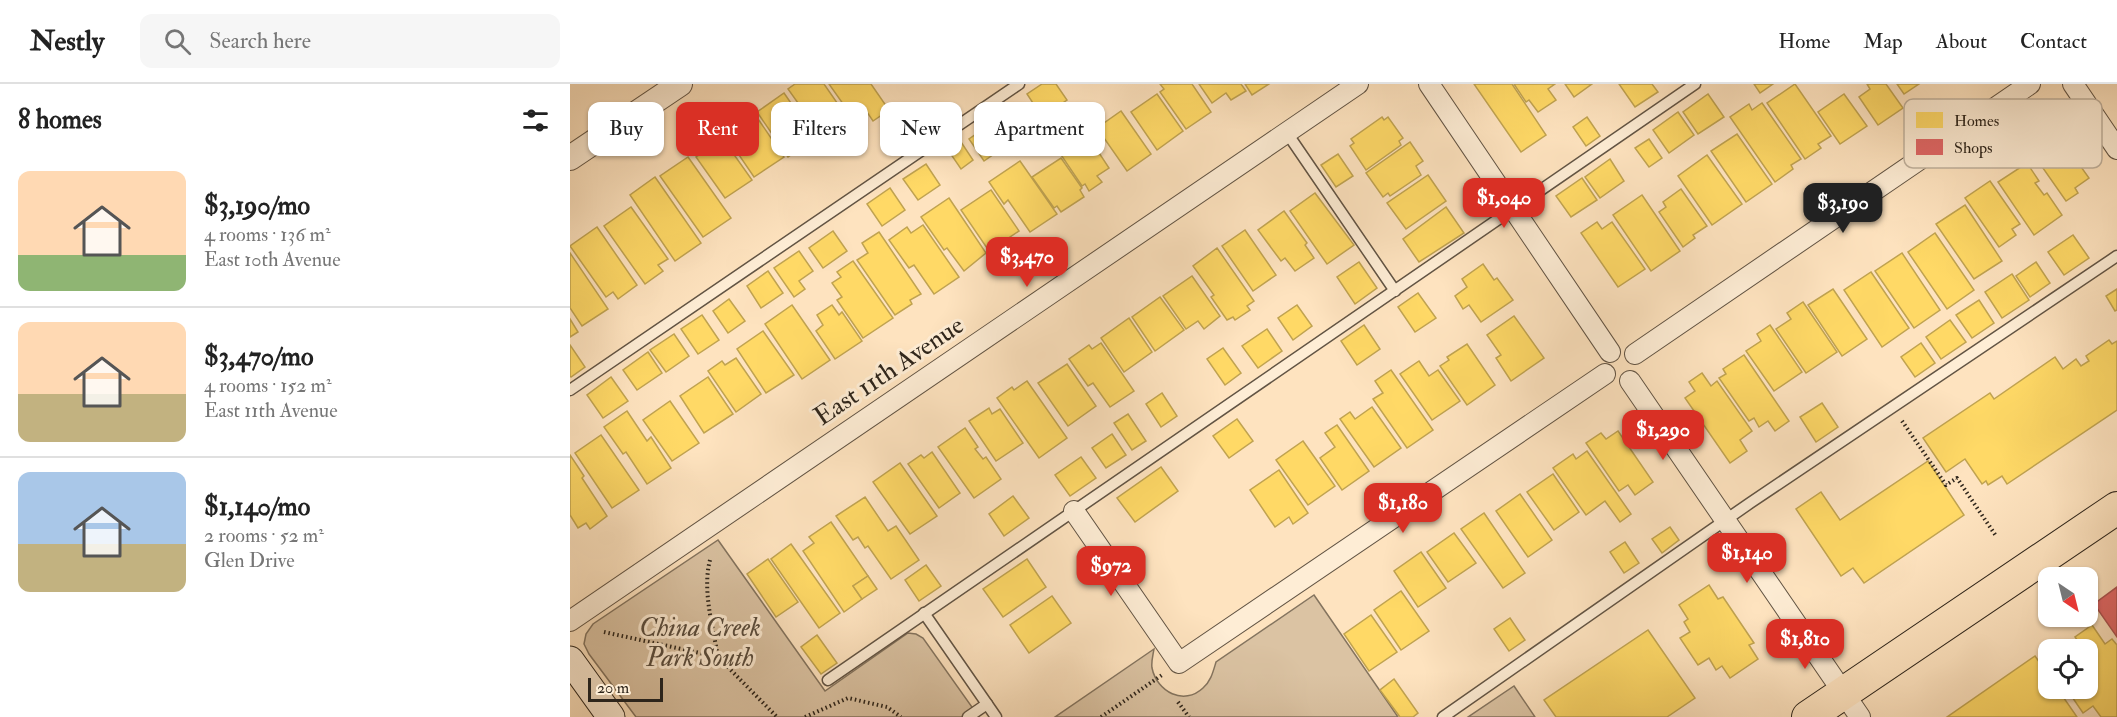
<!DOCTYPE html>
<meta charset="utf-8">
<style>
:root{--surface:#fff;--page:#f6f6f6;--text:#222;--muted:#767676;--line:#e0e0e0;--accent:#d93025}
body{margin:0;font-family:"IM FELL Double Pica",serif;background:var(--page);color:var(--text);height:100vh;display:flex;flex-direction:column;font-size:22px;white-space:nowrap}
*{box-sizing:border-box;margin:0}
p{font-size:20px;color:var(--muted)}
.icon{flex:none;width:33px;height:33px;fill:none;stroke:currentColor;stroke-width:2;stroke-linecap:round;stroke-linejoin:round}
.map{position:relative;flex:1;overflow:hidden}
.details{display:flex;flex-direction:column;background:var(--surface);width:570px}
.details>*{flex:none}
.guide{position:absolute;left:18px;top:18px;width:570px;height:54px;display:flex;gap:12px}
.needle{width:39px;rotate:145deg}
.controls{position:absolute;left:1468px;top:483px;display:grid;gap:12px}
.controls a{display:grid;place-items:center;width:60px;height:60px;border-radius:12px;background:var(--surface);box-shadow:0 2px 4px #0004;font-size:30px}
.scale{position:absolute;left:18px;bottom:15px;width:75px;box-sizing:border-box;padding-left:6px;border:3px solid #2e251b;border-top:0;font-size:16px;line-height:21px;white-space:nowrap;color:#2e251b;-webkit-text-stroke:4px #feedd5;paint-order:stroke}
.price{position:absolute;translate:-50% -51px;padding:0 14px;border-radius:12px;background:var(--accent);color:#fff;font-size:20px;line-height:39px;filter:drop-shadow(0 2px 3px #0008)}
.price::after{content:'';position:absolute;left:50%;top:36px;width:18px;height:14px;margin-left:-9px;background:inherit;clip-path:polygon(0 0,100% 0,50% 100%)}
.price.selected{background:#222;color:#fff}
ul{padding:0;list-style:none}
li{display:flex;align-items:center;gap:18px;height:150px;padding:0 18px}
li+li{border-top:2px solid var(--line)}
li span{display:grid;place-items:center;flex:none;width:168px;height:120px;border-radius:12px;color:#555}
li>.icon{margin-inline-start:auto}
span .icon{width:72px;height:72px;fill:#fffc;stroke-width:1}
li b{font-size:26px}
h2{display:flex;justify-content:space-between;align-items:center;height:72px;padding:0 18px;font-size:26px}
.tag{padding:0 21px;border-radius:12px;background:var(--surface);box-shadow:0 2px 4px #0004;font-size:21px;line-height:54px}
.tag.selected{background:var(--accent);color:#fff}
header{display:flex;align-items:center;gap:36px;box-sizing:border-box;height:84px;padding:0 30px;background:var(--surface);border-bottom:2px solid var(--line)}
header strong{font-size:28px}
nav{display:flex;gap:33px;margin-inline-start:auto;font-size:21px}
.search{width:420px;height:54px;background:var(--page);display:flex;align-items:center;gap:15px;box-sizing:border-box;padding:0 21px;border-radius:12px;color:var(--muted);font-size:22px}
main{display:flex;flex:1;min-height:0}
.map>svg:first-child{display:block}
.green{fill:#dbc3a3;stroke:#84745f;stroke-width:1.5}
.homes{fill:#ffd966;stroke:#c0a350;stroke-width:1.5}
.shops{fill:#e06666;stroke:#ab5250;stroke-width:1.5}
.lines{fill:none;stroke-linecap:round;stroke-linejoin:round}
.service-casing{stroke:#625444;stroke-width:13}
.minor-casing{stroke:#625444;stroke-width:22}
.tertiary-casing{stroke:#625444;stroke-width:26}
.secondary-casing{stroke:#2e251b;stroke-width:29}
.primary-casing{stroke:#2e251b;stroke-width:34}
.path{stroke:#2e251b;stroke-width:4;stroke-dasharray:1.5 3;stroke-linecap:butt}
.service{stroke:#feedd5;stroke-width:10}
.minor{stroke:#feedd5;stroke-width:20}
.tertiary{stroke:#feedd5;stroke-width:24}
.secondary{stroke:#feedd5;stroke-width:27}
.primary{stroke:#fee3bf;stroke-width:32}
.labels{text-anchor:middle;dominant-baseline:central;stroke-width:6;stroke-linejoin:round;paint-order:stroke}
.street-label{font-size:26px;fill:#2e251b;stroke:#feedd5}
.park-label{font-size:26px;font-style:italic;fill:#594c3d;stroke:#feedd5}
.key{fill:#feedd5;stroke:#c0b19d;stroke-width:1.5}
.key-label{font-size:16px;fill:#2e251b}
</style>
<header>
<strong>Nestly</strong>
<div class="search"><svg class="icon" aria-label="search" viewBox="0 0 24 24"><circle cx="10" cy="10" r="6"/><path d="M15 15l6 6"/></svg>Search here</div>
<nav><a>Home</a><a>Map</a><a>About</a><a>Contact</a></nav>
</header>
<main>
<section class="details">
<h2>8 homes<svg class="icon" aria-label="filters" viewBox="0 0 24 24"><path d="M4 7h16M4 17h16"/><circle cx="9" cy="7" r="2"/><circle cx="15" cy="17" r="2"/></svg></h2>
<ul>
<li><span style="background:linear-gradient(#ffd9b3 70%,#8fb573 0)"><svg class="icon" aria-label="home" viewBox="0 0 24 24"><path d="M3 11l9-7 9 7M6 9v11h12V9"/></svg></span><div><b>$3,190/mo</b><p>4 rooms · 136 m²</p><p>East 10th Avenue</p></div></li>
<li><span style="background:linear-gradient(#ffd9b3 60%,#c2b280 0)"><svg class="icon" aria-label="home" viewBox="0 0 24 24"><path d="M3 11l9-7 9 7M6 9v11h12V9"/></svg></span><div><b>$3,470/mo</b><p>4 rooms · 152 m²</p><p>East 11th Avenue</p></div></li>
<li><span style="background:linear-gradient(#a9c7e8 60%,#c2b280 0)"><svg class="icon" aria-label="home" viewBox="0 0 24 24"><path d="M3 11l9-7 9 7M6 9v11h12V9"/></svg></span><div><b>$1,140/mo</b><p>2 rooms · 52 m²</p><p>Glen Drive</p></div></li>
</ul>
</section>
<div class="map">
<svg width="1547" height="633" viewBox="0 0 1547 633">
<rect width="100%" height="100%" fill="#fee3bf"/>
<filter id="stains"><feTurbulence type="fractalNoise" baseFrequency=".00333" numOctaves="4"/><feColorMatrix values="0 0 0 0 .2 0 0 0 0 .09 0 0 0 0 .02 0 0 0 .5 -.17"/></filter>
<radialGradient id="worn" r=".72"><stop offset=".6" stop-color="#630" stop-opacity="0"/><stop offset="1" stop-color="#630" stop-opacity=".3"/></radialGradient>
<g class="green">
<polygon points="148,456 255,607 338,549 346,550 353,554 409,633 66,633 19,570 14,560 16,550 23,540"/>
<path d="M 744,511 L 828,633 L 485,633 L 584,565 C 583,571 581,578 582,584 C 587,608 614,622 633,604 C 641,597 643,588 646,578 Z"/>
<polygon points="944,602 965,633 898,633"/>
</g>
<g class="homes">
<polygon points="225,0 254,0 279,36 267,45 274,55 260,64 218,5"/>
<polygon points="259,0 301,0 319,26 303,37 295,25 283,34"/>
<polygon points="472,0 486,0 497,16 472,33 457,10"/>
<polygon points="590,0 622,0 641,28 616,45 590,8 594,5"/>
<polygon points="629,0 671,0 676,7 661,16 656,9 642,19"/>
<polygon points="675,0 699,0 682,11"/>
<polygon points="904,0 942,0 976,51 951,68"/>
<polygon points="944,0 985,0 978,5 986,16 968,28 959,16 956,18"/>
<polygon points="995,0 1022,0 1004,13"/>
<polygon points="1049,0 1082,0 1088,8 1065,23"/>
<polygon points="1184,0 1203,0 1190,9"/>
<polygon points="1225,0 1261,52 1248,60 1251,64 1235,75 1197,19"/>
<polygon points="1297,0 1316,0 1333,24 1308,41 1289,13 1300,5"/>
<polygon points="1327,0 1349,0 1334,10"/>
<polygon points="214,9 245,54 218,73 187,28"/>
<polygon points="587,10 613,47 587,66 561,28"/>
<polygon points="1138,10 1154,33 1128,50 1113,28"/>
<polygon points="1274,10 1297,42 1270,60 1248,28"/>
<polygon points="1192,19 1231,75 1221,81 1223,85 1205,98 1160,33 1179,20 1182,26"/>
<polygon points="177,25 181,31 184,29 214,73 184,93 154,49 166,41 162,35"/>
<polygon points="551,27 581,70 557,87 527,44"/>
<polygon points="1108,28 1124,51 1099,69 1083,46"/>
<polygon points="510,32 518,43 514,46 539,84 527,92 532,98 519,107 515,100 512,102 479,53"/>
<polygon points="812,33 814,36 818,33 833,54 829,57 831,61 796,86 780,62 784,59 781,55"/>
<polygon points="1017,33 1030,52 1016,62 1003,43"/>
<polygon points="422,39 437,61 414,77 399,55"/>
<polygon points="148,48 182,96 155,114 126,73 138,65 133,58"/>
<polygon points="1167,50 1202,100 1176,118 1141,67"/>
<polygon points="1079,55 1092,74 1079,83 1065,64"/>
<polygon points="391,58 403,76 391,85 378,66"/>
<polygon points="840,58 853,77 846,82 851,91 820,112 818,109 813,113 796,89"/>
<polygon points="1494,59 1519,94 1505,104 1508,109 1496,117 1468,77"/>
<polygon points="768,70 783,92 766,103 751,81"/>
<polygon points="1137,71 1172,120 1142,141 1108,92"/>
<polygon points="118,73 161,134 133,153 90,92"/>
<polygon points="491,74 512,104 510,106 514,113 491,128 487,122 484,124 462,93"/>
<polygon points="1040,75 1054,97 1030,114 1015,93"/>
<polygon points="450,77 487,130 460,148 438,116 434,120 419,98"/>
<polygon points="1457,79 1469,97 1465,99 1474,111 1477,109 1492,131 1464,151 1428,98"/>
<polygon points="356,80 370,101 348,116 333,95"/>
<polygon points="858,91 876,117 836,145 817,119"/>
<polygon points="85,93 131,159 105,177 60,111"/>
<polygon points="1012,94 1027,116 1001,133 986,112"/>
<polygon points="1420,97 1450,140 1442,145 1446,151 1429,163 1395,114"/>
<polygon points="320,104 335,126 312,142 297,120"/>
<polygon points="1111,105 1137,142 1123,151 1125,154 1113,163 1089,128 1096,123 1093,118"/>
<polygon points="421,106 449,147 419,167 391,126"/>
<polygon points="745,109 784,161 757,180 720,127"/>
<polygon points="1072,111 1110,167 1081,187 1043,131"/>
<polygon points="379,114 416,169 394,187 377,164 374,166 351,133"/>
<polygon points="1395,121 1432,177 1404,195 1366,140"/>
<polygon points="61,123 98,175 88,181 93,187 75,200 34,142"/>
<polygon points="876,123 894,149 849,178 833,155"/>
<polygon points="714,127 737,159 735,161 744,174 725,187 715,174 711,177 688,146"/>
<polygon points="1027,138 1032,145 1042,138 1075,185 1048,203 1011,149"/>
<polygon points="353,141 389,193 364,210 344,181 339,184 319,156 337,143 341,149"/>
<polygon points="27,143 67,201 48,215 43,208 36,213 0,162"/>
<polygon points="675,146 706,191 683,207 652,162"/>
<polygon points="263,147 277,167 253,184 239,164"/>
<polygon points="309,148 351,210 340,216 342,220 325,231 287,176 298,169 292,159"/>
<polygon points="1365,149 1404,206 1377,225 1338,168"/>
<polygon points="1503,151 1519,174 1494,191 1478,168"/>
<polygon points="647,164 684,217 677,222 680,226 665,236 663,233 657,236 641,213 644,211 623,182"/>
<polygon points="229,167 243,187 229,197 235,205 224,213 204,184"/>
<polygon points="0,169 38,225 12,242 0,224"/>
<polygon points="1332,169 1370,226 1344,244 1305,187"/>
<polygon points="283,177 323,234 293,254 267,216 272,213 262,199 271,193 267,188"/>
<polygon points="789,178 807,204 785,220 767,193"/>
<polygon points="1466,178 1480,199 1460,213 1446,192"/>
<polygon points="913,180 924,196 927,194 943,216 911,238 899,221 893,225 885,212 897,203 892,195"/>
<polygon points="198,187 213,209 191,224 177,202"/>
<polygon points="1301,188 1339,244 1312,263 1274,206"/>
<polygon points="1442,190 1459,216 1432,234 1415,208"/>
<polygon points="622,192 650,232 634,245 628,237 616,245 593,212"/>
<polygon points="1263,205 1297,255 1272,272 1238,221"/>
<polygon points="1547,205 1547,226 1545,227 1536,212"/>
<polygon points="848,209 866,234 845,248 828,223"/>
<polygon points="590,213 614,246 585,267 562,233"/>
<polygon points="159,215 175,237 158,249 143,227"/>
<polygon points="1409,216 1424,239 1402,254 1386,231"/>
<polygon points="1233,218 1267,268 1236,289 1206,245 1221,235 1217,229"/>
<polygon points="222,221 260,276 232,295 195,240"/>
<polygon points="262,221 269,231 272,228 292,257 265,275 246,247 253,241 247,231"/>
<polygon points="727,221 742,242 723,256 708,234"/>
<polygon points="132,231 149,256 128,270 111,245"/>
<polygon points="944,232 974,274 941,297 926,274 931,271 917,251"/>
<polygon points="559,234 582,268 554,288 531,254"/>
<polygon points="0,235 8,248 0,253"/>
<polygon points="1380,236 1396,258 1371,275 1356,253"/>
<polygon points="794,241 810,265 787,281 771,257"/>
<polygon points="1200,241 1232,288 1204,307 1176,267 1191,257 1187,250"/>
<polygon points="697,245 712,267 688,284 672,262"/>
<polygon points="193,247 224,291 196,309 167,265"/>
<polygon points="104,250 119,272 96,288 80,266"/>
<polygon points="1539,256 1542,260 1547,257 1547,326 1437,400 1432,392 1418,401 1416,397 1412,400 1395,375 1376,388 1353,354 1420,309 1424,315 1485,273 1493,285 1506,275 1511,282 1519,277 1516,272"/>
<polygon points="531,259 564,307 540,323 523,299 518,302 499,275 519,261 522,265"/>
<polygon points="1351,259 1365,279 1345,293 1331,273"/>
<polygon points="897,260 925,301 897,321 870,282 879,276 877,273"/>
<polygon points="0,261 15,283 1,293 0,292"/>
<polygon points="653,264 671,289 655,301 637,275"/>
<polygon points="78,268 92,289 67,306 53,286"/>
<polygon points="1174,271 1219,337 1205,347 1198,337 1189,343 1184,334 1179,337 1149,294 1156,290 1153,285"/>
<polygon points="166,274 191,310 166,328 138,287 152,277 155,281"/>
<polygon points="849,277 859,292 868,286 890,317 862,336 830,290"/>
<polygon points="497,280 526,322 498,342 468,299"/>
<polygon points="821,286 863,346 837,364 803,315 813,309 805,297"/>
<polygon points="1132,289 1141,302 1147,297 1182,347 1170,356 1177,367 1160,379 1115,314 1125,307 1119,298"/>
<polygon points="41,293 58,317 33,334 17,311"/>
<polygon points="138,293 163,330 134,349 110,312"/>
<polygon points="457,297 497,354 469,374 427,314 442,303 444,306"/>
<polygon points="592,309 607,332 591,343 576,320"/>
<polygon points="100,317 129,359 102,377 73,336"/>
<polygon points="1252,319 1268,343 1246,358 1230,333"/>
<polygon points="802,323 831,364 804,383 770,335 780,328 785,335"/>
<polygon points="419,324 422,330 430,325 453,359 426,377 399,337"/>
<polygon points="57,327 77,357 81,353 101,384 77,400 56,368 53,370 34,343"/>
<polygon points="558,330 576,357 562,366 544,339"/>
<polygon points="667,335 683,357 659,374 643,352"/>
<polygon points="767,341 799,387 772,406 750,374 765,363 755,349"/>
<polygon points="395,344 408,363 405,365 413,375 416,373 431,395 404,414 368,363"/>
<polygon points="1048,347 1083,398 1065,411 1058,401 1049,407 1016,359 1031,349 1036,355"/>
<polygon points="542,350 556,371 536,384 522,364"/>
<polygon points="31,351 69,406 42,424 5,369"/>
<polygon points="733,357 765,402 738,421 706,376"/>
<polygon points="1017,367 1061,430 1050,438 1035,417 1016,431 983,384 1003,370 1006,375"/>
<polygon points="362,368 390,409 369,424 338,380 351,371 354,374"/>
<polygon points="0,371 14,392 12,394 37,432 20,445 16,439 8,444 0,431"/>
<polygon points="511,373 526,394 500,412 485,391"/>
<polygon points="1358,377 1394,431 1294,499 1283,484 1271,492 1226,425 1251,408 1270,436"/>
<polygon points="330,379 367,432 340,450 303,398"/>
<polygon points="591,383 608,407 565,438 547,414"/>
<polygon points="709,386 738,429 723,440 719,433 705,443 680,406"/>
<polygon points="983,390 1009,428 984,446 957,408"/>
<polygon points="950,410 982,456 958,473 926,427"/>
<polygon points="443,412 459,434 434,452 419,430"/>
<polygon points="295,413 318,447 326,442 349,476 321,495 298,462 295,464 288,453 283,456 266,432"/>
<polygon points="914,429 955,489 933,504 891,445"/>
<polygon points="261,438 298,492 283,502 292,515 274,528 233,467 244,459 239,453"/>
<polygon points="1100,443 1109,456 1092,469 1082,455"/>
<polygon points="884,449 906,479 878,498 857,468"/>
<polygon points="1055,458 1069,479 1054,489 1040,468"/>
<polygon points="221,460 270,529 249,544 201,475"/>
<polygon points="851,468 876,504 848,523 824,487"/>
<polygon points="198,475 228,518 206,533 177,490"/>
<polygon points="457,475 476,503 433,533 413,505"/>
<polygon points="356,481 371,502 349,517 335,496"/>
<polygon points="298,492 307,505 292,515 283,502"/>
<polygon points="1139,501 1148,515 1153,513 1184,559 1179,561 1188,575 1160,594 1152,582 1146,586 1139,574 1128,581 1110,554 1120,548 1114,538 1118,535 1109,521"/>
<polygon points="831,507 859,547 831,566 804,526"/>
<polygon points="482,512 501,539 459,569 440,541"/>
<polygon points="801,531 827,568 799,587 774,550"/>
<polygon points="940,534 955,556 939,567 924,545"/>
<polygon points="1522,541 1535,560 1542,555 1547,561 1547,633 1531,633 1523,622 1513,629 1496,604 1518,604 1518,566 1485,566 1499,556 1505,563 1510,560 1505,553"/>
<polygon points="1078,546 1125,614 1097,633 986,633 974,616"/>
<polygon points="247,551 267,579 251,590 231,563"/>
<polygon points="1465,572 1479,592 1479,604 1487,604 1507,633 1377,633"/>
<polygon points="824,595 848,629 843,633 830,633 810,606"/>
</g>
<polygon class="shops" points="1547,503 1547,553 1524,520"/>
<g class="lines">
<g class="service-casing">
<g id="service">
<polyline points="717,49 825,207"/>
<polyline points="0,306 449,0"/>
<polyline points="354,529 426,633"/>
<polyline points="258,596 1125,0"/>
<polyline points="398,633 417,620"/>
<polyline points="873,633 1180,419 1547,172"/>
</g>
</g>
<g class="minor-casing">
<g id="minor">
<polyline points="859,0 1040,268"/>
<polyline points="1503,0 1547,65"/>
<polyline points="1065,270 1460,0"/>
<polyline points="1060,297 1290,633"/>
<polyline points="504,427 609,579 1035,290"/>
<polyline points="0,537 788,0"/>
</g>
</g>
<g class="tertiary-casing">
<polyline id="tertiary" points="0,74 110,0"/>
</g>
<g class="secondary-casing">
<polyline id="secondary" points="0,576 41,633"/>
</g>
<g class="primary-casing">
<polyline id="primary" points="1238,633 1547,424"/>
</g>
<g class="path">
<polyline points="1332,337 1376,401 1387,394 1426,452"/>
<path d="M 140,476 C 132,506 143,543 148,573"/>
<polyline points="34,548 148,573 207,633"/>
<polyline points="608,618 619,633"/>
<polyline points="235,633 278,614 317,623 331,633"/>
<polyline points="531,633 592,591"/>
</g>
<use href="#service" class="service"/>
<use href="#minor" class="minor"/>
<use href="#tertiary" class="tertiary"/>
<use href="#secondary" class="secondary"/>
<use href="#primary" class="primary"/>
</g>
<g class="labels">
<g class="street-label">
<text transform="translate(319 287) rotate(-34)">East 11th Avenue</text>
</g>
<g class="park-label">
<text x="130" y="544">China Creek<tspan x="130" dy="30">Park South</tspan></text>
</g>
</g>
<rect x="1334" y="15" width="198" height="69" rx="9" class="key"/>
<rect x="1346" y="28" width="27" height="16" fill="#ffd966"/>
<rect x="1346" y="55" width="27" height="16" fill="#e06666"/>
<g class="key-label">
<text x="1384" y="42">Homes</text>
<text x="1384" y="69">Shops</text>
</g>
<rect width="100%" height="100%" filter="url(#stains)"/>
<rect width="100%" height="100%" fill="url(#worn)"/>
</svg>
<div class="controls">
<a><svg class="needle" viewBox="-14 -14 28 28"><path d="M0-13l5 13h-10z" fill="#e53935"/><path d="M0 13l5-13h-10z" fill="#767676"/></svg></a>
<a><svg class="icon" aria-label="locate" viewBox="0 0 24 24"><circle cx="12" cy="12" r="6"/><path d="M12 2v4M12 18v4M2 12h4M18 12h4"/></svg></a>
</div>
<div class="scale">20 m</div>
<b class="price" style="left:934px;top:145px">$1,040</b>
<b class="price selected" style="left:1273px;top:150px">$3,190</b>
<b class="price" style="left:457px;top:204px">$3,470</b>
<b class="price" style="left:1093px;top:377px">$1,290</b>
<b class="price" style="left:833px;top:450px">$1,180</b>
<b class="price" style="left:1177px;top:500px">$1,140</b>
<b class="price" style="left:541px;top:513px">$972</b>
<b class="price" style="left:1235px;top:586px">$1,810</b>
<div class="guide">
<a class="tag">Buy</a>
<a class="tag selected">Rent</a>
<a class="tag">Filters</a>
<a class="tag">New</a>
<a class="tag">Apartment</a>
</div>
</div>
</main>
